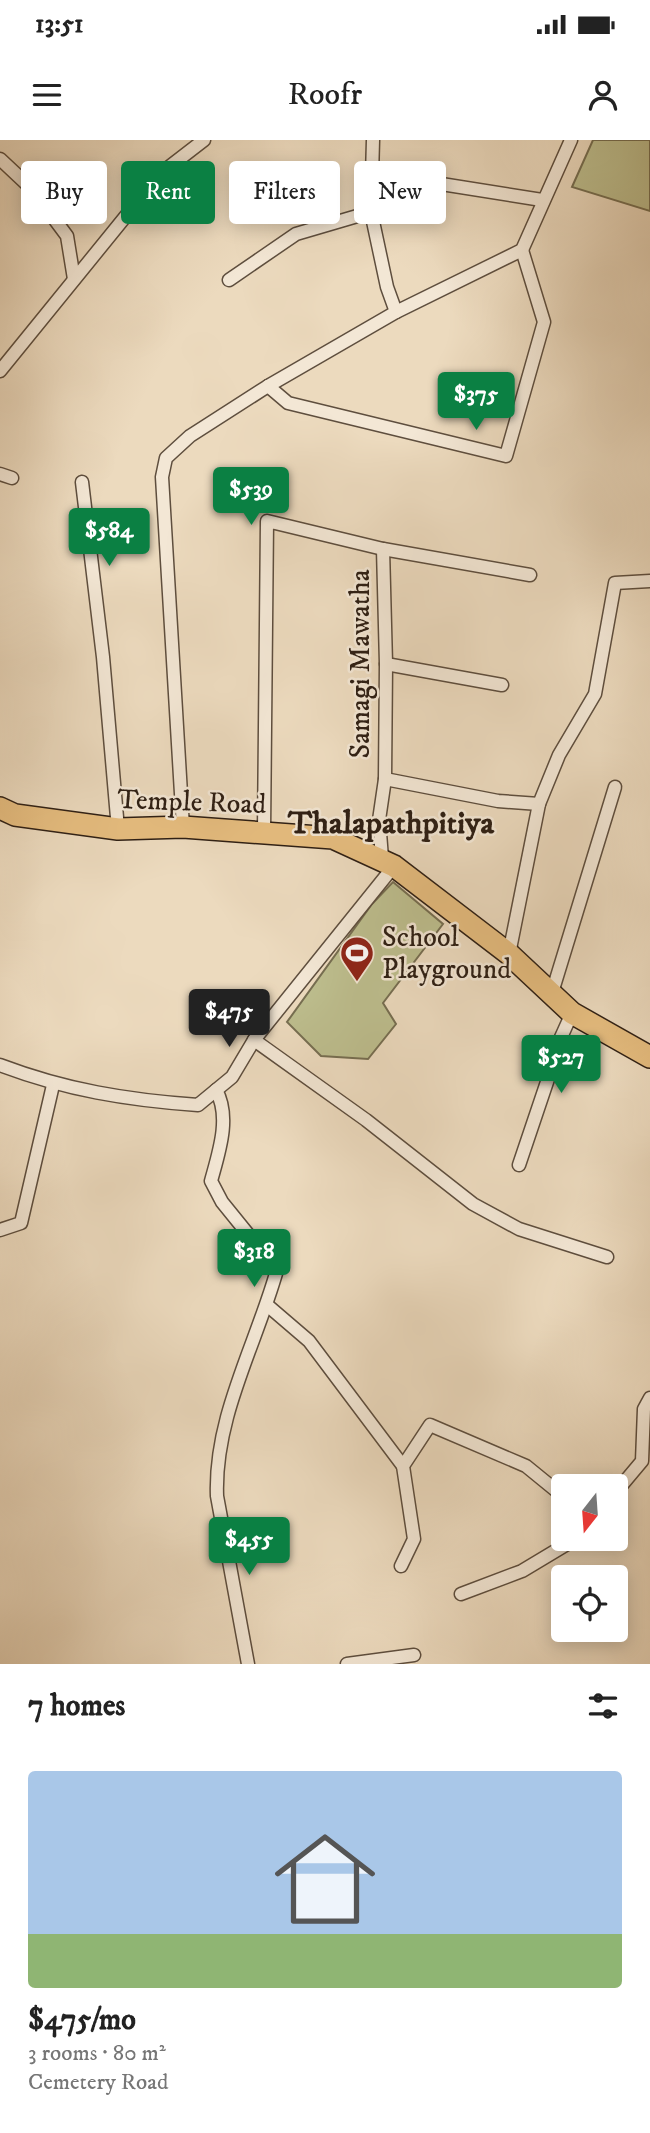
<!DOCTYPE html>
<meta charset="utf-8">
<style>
:root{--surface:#fff;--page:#f2f2f2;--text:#222;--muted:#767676;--accent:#0b8043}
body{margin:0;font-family:"IM FELL DW Pica",serif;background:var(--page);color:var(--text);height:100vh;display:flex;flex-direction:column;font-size:26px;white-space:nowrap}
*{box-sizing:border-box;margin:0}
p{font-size:23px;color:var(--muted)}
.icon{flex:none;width:38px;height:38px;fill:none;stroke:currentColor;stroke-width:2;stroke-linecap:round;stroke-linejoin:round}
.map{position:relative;height:1524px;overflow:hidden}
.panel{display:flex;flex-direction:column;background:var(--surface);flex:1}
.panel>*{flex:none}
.top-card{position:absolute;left:21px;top:21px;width:609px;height:63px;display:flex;gap:14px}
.needle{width:46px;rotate:197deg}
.fabs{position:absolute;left:551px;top:1334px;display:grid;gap:14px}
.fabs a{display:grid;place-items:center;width:77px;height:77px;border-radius:7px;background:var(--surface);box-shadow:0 4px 18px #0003;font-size:35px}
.price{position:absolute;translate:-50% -60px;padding:0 16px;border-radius:7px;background:var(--accent);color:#fff;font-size:23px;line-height:46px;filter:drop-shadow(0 2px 4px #0008)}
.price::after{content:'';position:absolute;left:50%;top:42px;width:21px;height:16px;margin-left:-10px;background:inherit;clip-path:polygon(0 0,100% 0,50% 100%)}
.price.selected{background:#222;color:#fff}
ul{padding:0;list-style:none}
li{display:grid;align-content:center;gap:14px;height:371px;padding:0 28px}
li span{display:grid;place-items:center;height:217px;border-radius:7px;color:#555}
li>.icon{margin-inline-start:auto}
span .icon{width:126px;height:126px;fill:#fffc;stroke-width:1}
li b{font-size:30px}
h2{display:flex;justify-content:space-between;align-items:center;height:84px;padding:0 28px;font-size:30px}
.chip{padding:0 24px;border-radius:7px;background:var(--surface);box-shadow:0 4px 18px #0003;font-size:24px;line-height:63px}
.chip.selected{background:var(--accent);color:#fff}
.status{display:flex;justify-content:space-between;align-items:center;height:49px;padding:0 35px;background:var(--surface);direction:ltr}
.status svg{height:19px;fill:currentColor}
header{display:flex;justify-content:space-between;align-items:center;height:91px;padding:0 28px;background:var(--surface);font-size:32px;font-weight:600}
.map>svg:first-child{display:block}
.green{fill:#bdbe8e;stroke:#766e51;stroke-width:2}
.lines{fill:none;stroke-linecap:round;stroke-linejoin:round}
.street-casing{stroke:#5e4e3e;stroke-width:15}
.primary-casing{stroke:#2e1f14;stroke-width:24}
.street{stroke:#f3e7d5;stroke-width:12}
.primary{stroke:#e6bd7f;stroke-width:21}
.labels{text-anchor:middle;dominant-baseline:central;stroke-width:5;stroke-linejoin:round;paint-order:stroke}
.street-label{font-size:28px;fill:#2e1f14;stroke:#f3e7d5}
.poi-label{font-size:28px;fill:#2e1f14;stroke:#f3e7d5;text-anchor:start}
.quarter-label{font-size:32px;font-weight:bold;fill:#2e1f14;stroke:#f3e7d5}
</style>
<div class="status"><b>13:51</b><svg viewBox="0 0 49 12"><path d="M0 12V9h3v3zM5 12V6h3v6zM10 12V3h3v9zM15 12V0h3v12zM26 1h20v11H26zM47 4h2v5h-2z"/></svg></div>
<header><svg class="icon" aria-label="menu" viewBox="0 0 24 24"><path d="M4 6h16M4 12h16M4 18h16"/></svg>Roofr<svg class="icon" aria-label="person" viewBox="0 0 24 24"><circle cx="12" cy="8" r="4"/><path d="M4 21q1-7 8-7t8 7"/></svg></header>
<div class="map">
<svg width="650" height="1524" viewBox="0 0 650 1524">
<rect width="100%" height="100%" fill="#ecdabe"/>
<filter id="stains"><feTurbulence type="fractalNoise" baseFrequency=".00286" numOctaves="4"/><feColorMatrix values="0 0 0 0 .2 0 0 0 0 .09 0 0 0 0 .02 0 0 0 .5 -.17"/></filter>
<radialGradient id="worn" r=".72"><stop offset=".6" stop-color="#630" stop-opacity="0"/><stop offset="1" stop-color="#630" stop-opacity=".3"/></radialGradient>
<g class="green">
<polygon points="593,0 650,0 650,71 572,47"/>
<polygon points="393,742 443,784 383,863 396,884 368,919 321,916 287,882 372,764"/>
</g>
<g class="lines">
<g class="street-casing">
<g id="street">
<polyline points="373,0 371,72 387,147 396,172"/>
<polyline points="0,19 32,49 67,96 74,139"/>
<polyline points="372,33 542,60"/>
<polyline points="229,140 296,94 371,72"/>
<polyline points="0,231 160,34 204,0"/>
<polyline points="268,246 288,263 506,316 544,182 522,110"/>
<polyline points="0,334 12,338"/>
<polyline points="82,342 103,517 118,689"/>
<polyline points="386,524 502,545"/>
<polyline points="385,639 498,661 539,664 559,615 595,554 615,443 650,441"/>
<polyline points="183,687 162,337 166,318 190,296 268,246 396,172 522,110 571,0"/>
<polyline points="264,691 267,381 383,409 530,435"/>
<polyline points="382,718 379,680 385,639 386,524 383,409"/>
<polyline points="509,814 539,664"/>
<polyline points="551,856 615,647"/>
<polyline points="254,900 366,980 473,1064 519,1089 607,1117"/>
<path d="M 0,925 C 66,950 127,960 198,965 L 232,937 L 254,900 L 394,726"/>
<path d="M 216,950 C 231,977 219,1012 211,1041 L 222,1062 L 277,1130 C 256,1205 214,1277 217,1356 L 248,1524"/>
<polyline points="519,1025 549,936 549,924 572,873"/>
<polyline points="0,1090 21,1083 53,945"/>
<polyline points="267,1165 309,1201 403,1326"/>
<polyline points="616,1352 642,1321 644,1269 650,1258"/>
<polyline points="401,1426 414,1399 403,1326 430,1285 526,1326 564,1357"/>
<polyline points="461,1454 522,1431 577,1398"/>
<polyline points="347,1524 414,1515"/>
</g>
</g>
<g class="primary-casing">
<polyline id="primary" points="0,668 15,675 118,689 183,687 333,698 394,726 509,814 572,873 650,917"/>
</g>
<use href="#street" class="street"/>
<use href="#primary" class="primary"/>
</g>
<defs>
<g id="stadium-pin" transform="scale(1.75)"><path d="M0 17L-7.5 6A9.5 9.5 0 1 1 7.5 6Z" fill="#8f2418" stroke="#f3e7d5"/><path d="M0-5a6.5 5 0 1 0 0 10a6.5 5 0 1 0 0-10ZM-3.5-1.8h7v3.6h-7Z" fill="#fff"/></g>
</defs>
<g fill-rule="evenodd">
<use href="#stadium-pin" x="357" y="813"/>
</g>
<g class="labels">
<g class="street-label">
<text transform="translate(360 524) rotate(-90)">Samagi Mawatha</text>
<text transform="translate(192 662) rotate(2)">Temple Road</text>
</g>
<g class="poi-label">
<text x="382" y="797">School<tspan x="382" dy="32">Playground</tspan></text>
</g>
<g class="quarter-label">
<text x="391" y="684">Thalapathpitiya</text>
</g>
</g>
<rect width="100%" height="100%" filter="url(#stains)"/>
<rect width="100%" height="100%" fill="url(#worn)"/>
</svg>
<div class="fabs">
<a><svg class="needle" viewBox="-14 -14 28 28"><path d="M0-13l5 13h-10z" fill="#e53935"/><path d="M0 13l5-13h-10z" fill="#767676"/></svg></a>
<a><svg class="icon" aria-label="locate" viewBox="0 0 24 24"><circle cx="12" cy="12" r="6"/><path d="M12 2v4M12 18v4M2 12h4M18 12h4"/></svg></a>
</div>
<b class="price" style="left:476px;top:292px">$375</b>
<b class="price" style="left:251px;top:387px">$539</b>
<b class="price" style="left:109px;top:428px">$584</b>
<b class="price selected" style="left:229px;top:909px">$475</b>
<b class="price" style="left:561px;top:955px">$527</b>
<b class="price" style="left:254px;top:1149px">$318</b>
<b class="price" style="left:249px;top:1437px">$455</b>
<div class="top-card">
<a class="chip">Buy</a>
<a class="chip selected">Rent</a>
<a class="chip">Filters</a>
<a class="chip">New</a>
</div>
</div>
<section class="panel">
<h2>7 homes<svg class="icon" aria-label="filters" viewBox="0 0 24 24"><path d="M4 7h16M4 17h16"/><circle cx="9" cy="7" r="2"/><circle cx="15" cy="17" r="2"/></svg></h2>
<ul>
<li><span style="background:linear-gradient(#a9c7e8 75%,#8fb573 0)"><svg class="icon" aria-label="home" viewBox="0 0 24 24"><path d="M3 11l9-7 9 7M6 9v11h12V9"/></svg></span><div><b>$475/mo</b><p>3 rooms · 80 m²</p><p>Cemetery Road</p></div></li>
</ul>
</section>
